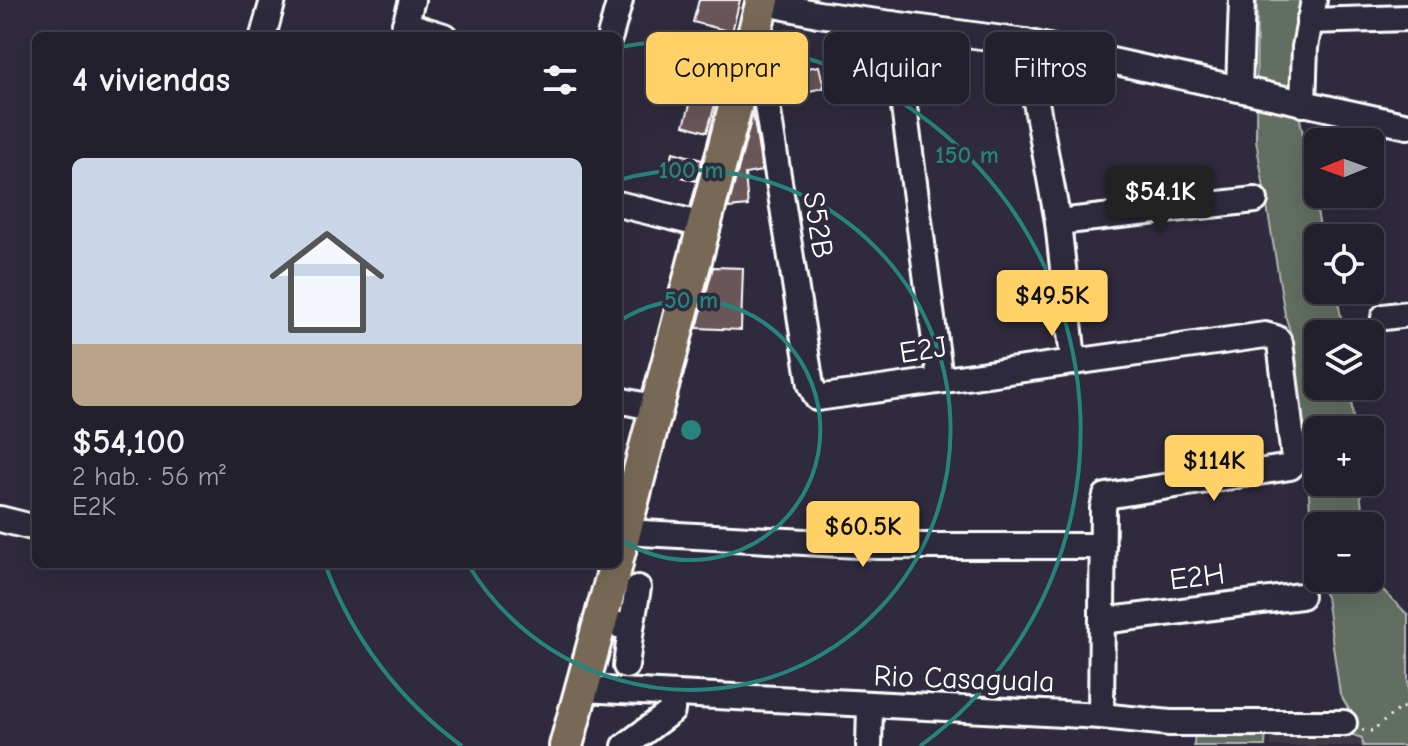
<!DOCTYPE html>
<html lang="es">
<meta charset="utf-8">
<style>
:root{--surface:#23202e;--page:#2b2836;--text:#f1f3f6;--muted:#a3a3aa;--line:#403e4a;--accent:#ffd166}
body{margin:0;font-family:"Comic Neue",sans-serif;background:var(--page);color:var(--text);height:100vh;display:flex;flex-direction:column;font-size:30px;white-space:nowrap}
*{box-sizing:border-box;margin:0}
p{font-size:26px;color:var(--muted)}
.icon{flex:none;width:44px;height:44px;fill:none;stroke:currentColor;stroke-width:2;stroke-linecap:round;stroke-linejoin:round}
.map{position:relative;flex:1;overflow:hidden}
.panel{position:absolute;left:32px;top:32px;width:590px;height:536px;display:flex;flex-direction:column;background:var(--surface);border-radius:12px;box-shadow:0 8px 32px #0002,0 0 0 2px var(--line)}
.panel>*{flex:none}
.hud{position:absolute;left:646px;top:32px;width:642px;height:72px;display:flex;gap:16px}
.needle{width:52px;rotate:269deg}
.buttons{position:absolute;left:1304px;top:128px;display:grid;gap:16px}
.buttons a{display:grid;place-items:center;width:80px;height:80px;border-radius:12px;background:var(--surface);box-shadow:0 8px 32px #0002,0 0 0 2px var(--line);font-size:40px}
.price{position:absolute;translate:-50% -68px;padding:0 18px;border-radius:8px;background:var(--accent);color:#111;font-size:26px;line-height:52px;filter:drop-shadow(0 2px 4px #0008)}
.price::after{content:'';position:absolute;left:50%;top:48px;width:24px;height:18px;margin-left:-12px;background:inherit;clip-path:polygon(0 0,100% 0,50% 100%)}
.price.active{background:#222;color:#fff}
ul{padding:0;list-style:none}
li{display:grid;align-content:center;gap:16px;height:424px;padding:0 40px}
li span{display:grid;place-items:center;height:248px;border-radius:12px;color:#555}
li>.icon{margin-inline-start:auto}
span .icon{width:144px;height:144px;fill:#fffc;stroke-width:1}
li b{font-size:34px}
h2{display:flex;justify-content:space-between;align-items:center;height:96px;padding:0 40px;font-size:34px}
.tag{padding:0 28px;border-radius:12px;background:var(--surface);box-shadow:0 8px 32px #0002,0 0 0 2px var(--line);font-size:28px;line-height:72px}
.tag.active{background:var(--accent);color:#111}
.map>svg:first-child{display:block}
.built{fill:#413745}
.green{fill:#626e62;stroke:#b0b6b0;stroke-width:2}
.building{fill:#6a5658;stroke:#fff;stroke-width:2}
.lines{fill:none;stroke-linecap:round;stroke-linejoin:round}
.minor-casing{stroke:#fff;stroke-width:30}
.major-casing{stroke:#fff;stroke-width:38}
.path{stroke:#fff;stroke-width:3;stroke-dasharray:2 6;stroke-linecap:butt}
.minor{stroke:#2f2a3d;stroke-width:24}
.major{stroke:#776954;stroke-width:32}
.ring{fill:none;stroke:#27847c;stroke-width:4}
.labels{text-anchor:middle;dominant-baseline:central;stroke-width:7;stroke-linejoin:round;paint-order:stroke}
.street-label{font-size:30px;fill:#fff;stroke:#2f2a3d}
.centre{fill:#27847c;stroke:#2f2a3d;stroke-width:4}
.ring-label{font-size:24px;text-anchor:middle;font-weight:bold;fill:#27847c;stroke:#2f2a3d;stroke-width:7;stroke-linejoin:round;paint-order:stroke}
</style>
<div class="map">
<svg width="1408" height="746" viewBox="0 0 1408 746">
<rect width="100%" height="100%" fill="#2f2a3d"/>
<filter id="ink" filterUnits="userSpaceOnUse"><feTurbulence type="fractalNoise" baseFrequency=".0125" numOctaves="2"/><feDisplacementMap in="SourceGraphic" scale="16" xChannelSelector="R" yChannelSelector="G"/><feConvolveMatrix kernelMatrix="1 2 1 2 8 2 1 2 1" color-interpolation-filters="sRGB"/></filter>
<g filter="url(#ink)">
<polygon class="built" points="1271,735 1362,738 1363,746 1271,746"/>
<g class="green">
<polygon points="1257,0 1301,0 1291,70 1322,238 1318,238 1318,290 1336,290 1344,334 1318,334 1318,386 1350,386 1354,430 1318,430 1318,482 1359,482 1364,526 1318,526 1318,578 1370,577 1408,615 1408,746 1363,746 1362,738 1347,733 1350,711 1340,694 1326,597 1314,575 1306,447 1295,347 1285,315 1256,140"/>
<polygon points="1195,725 1266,730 1265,746 1194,746"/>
</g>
<g class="building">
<polygon points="699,0 740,0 732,32 693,22"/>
<polygon points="790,41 796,70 819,66 824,88 785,96 780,65"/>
<polygon points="696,50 728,60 707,132 684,125 700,71 691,69"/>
<polygon points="753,113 762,171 745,174 748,206 728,208"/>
<polygon points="673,152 702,160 696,181 667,173"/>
<polygon points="713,267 743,268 741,330 697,328"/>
</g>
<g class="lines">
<g class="minor-casing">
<g id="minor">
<polyline points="762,2 818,14 1025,42 1408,126"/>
<polyline points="1309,21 1408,18"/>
<polyline points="405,24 444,36"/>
<polyline points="893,24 940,379"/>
<polyline points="263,36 273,0"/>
<polyline points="402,36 412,0"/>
<polyline points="610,36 620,0"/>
<polyline points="1025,42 1058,222 1073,359"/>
<polyline points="746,67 758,80 766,99 811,385 817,398 1265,335 1276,338 1280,343 1294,458 1290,467 1106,496 1103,508 1101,716"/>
<polyline points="1239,89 1242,0"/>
<polyline points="1303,104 1305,47 1314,0"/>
<polyline points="618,204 703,225"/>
<polyline points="1058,222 1255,200"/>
<polyline points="1384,317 1408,314"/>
<polyline points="618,400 656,408"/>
<polyline points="0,519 36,528"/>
<polyline points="624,532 877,546 1103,546"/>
<polyline points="601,621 631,628 626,666"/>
<polyline points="1102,621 1301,596"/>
<polyline points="631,628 638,588"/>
<polyline points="583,689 1101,716 1170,723 1344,723"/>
<polyline points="625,746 672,711 673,696"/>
<polyline points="869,746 870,707"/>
</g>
</g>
<g class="major-casing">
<g id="major">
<polyline points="618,555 763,0"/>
<polyline points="566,746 616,564"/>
</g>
</g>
<polyline class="path" points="1362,730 1372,731 1400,708 1408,707"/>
<use href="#minor" class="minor"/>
<use href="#major" class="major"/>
</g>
</g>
<g class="ring">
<path d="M618 322A130 130 0 1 1 618 538"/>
<path d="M619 180A260 260 0 1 1 469 566"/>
<path d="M462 746A390 390 0 0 1 326 567M620 47A390 390 0 0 1 920 746"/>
</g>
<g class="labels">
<g class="street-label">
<text transform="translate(818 225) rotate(81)">S52B</text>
<text transform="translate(923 350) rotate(-9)">E2J</text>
<text transform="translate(1197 577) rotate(-7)">E2H</text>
<text transform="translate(964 679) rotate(2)">Rio Casaguala</text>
</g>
</g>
<circle cx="691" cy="430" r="12" class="centre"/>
<g class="ring-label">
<text x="967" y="163">150 m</text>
<text x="691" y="178">100 m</text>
<text x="691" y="308">50 m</text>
</g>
</svg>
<div class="buttons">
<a><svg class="needle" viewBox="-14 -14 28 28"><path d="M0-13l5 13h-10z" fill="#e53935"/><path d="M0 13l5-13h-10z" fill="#a3a3aa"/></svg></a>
<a><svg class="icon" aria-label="locate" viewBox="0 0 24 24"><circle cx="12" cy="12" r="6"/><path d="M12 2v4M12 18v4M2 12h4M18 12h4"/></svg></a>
<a><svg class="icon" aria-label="layers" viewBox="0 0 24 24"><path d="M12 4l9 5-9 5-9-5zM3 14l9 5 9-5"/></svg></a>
<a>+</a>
<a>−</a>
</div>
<b class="price active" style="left:1160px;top:234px">$54.1K</b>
<b class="price" style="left:1052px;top:338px">$49.5K</b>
<b class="price" style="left:1214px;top:503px">$114K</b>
<b class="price" style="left:863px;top:569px">$60.5K</b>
<div class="hud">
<a class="tag active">Comprar</a>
<a class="tag">Alquilar</a>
<a class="tag">Filtros</a>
</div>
<section class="panel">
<h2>4 viviendas<svg class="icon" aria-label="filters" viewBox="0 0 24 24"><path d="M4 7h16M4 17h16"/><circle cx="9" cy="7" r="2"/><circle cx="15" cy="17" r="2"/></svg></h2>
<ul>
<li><span style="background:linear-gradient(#c9d6e8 75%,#b9a48a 0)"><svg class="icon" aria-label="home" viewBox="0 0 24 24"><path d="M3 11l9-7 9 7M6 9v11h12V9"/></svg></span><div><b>$54,100</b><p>2 hab. · 56 m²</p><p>E2K</p></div></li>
</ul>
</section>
</div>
